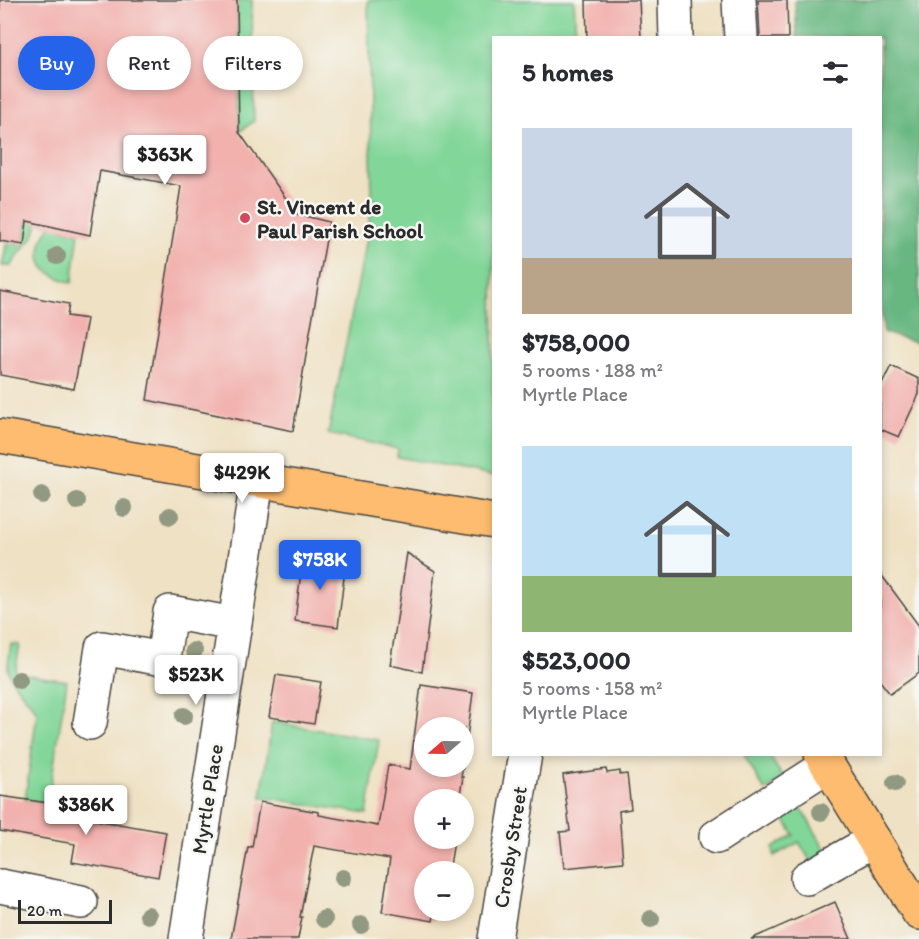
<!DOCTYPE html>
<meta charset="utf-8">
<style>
:root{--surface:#fff;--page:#f7f7f7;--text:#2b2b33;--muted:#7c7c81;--accent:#2563eb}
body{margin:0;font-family:Itim,sans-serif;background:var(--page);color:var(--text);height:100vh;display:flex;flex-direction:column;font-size:22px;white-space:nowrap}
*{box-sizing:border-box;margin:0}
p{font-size:20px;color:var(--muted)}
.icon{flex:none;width:33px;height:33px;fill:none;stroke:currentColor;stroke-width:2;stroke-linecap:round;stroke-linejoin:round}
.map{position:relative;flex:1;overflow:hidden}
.side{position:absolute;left:492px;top:36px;width:390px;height:720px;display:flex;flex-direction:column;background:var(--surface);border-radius:0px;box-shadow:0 3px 9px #0003}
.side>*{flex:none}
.banner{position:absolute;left:18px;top:36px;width:384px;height:54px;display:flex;gap:12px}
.needle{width:39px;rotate:250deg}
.controls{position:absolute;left:414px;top:717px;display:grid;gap:12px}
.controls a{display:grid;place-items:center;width:60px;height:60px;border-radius:50%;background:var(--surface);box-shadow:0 3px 9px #0003;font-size:30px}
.scale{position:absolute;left:18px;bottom:15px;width:94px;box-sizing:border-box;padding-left:6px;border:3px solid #2b2b2b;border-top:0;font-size:16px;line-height:21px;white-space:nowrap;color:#2b2b2b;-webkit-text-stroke:4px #f6f6f2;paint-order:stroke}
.price{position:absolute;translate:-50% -51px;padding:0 14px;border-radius:6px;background:#fff;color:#222;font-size:20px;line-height:39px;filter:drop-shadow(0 2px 3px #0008)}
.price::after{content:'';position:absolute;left:50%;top:36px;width:18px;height:14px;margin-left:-9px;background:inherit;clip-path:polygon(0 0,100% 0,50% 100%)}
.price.current{background:var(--accent);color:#fff}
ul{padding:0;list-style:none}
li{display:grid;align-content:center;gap:12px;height:318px;padding:0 30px}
li span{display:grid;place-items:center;height:186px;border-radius:0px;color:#555}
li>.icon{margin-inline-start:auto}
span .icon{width:108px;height:108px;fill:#fffc;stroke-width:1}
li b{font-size:26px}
h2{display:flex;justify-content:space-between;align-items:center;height:72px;padding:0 30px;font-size:26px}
.chip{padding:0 21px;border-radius:27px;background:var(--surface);box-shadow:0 3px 9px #0003;font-size:21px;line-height:54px}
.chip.current{background:var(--accent);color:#fff}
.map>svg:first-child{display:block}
.green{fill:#81d698;stroke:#568062;stroke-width:1.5}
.forest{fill:#68b780;stroke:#4a7156;stroke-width:1.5}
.building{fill:#f2b1ad}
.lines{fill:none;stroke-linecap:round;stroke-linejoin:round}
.minor-casing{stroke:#484642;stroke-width:36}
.major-casing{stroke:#484642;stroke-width:36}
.minor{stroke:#fff;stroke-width:33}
.major{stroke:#fdbc6f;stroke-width:33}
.tree{fill:#929982}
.poi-dot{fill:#d1495b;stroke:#f6f6f2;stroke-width:2}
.labels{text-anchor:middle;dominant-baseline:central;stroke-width:5;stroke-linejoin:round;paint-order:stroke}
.poi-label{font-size:21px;font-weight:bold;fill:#2b2b2b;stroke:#f6f6f2;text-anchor:start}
.street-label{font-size:21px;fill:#2b2b2b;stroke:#f6f6f2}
</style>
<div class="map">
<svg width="919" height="939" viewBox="0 0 919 939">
<rect width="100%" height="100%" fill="#f6f6f2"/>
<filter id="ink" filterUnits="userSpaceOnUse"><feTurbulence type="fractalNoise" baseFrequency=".0167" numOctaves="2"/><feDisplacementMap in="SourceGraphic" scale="12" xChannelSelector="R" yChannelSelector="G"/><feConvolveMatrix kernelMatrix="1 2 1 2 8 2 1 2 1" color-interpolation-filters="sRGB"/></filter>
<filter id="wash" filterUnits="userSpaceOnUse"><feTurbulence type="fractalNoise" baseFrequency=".008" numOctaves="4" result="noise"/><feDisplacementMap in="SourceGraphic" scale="24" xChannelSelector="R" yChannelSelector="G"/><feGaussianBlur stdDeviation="1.35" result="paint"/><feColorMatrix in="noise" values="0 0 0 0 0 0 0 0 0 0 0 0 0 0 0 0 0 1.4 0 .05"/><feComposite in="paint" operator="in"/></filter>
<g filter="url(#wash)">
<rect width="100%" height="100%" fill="#efe1c3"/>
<g class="green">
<polygon points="237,0 252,0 254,121 239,132"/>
<polygon points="368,0 574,0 576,37 494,38 493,476 397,457 398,449 328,434 367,238 372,201"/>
<path d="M 28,218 L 37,219 C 40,239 17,250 12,266 L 2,266 L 7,242 L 24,245 Z"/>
<path d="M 59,222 L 59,228 L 79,233 L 72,283 C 63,280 49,275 43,266 C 35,253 44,224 59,222 Z"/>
<path d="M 11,644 L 20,645 L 15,673 L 67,681 L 48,803 L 25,800 L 37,713 C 30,699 9,683 8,668 C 8,660 10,652 11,644 Z"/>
<polygon points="272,722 379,740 367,814 261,797"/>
<polygon points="744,755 769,755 784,779 765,791"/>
<polygon points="798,803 829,855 811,862 799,842 774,856 773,848 794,835 781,814"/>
</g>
<polygon class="forest" points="795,0 919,0 919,343 884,333 880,301 880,38 797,37"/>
<g id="blocks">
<g class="building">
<polygon points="0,0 237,0 239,132 297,214 329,222 293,431 147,400 181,186 100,171 90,235 27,221 24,245 0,241"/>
<polygon points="586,0 639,0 641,38 587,38"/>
<polygon points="758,0 787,0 788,38 760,38"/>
<polygon points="0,291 69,304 67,316 87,319 74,389 0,375"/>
<polygon points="891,366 919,379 919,394 899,437 880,429 880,388"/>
<polygon points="407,553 435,571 422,672 390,665"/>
<polygon points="303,555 346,561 338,627 295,621"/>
<polygon points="880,573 919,626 919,673 890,694 880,681"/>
<polygon points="276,675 321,682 314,724 269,717"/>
<polygon points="421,685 473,693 464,760 464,728 424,728 424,766 463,766 461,777 463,777 459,800 424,800 424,838 453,838 454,841 449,872 424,872 424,910 435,910 433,921 382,912 390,859 314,846 300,917 302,917 298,939 231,939 248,847 252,847 260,802 319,812 319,815 378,826 388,765 410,769"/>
<polygon points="606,769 607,773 620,771 620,775 627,774 631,809 619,811 623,862 564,868 560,832 570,831 563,775"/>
<polygon points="0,796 62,805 60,814 166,832 158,877 72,862 75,844 0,831"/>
<polygon points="835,902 851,939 751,939"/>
</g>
</g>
</g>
<g filter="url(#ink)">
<use href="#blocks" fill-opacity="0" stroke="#484642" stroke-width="1.5"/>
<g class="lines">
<g class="minor-casing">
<g id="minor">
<polyline points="675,0 676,38"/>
<polyline points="739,0 741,38"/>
<polyline points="90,723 102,648 163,659 170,612 234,624"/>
<polyline points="716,837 828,765"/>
<polyline points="807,878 874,840"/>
<polyline points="0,886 81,902"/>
<polyline points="186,939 257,481"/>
<polyline points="495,939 525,754"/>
</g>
</g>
<g class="major-casing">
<g id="major">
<polyline points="0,436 494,521"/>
<polyline points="821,754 919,913"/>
</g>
</g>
<use href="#minor" class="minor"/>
<use href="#major" class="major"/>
</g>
<g class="tree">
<circle cx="57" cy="256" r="9"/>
<circle cx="42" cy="495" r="9"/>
<circle cx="77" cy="501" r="9"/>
<circle cx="124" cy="508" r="9"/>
<circle cx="170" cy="516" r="9"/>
<circle cx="194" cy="651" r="9"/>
<circle cx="19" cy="680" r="9"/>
<circle cx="184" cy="716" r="9"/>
<circle cx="895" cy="783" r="9"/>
<circle cx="821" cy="812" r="9"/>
<circle cx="343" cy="878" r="9"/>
<circle cx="148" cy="915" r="9"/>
<circle cx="324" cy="919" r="9"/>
<circle cx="651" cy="919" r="9"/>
<circle cx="361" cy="925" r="9"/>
</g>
</g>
<circle class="poi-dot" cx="245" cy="218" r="6"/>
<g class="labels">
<g class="poi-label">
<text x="257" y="206">St. Vincent de<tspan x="257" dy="24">Paul Parish School</tspan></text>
</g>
<g class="street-label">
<text transform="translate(207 799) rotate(-81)">Myrtle Place</text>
<text transform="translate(510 847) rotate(-81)">Crosby Street</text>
</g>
</g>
</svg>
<div class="controls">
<a><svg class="needle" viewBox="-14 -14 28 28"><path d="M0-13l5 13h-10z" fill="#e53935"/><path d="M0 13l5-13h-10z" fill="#7c7c81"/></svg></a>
<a>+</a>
<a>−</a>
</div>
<div class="scale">20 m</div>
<b class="price" style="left:165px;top:186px">$363K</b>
<b class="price" style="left:242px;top:504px">$429K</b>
<b class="price current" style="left:320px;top:591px">$758K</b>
<b class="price" style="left:196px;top:706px">$523K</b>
<b class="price" style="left:86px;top:836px">$386K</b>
<div class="banner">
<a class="chip current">Buy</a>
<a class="chip">Rent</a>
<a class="chip">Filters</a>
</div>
<section class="side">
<h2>5 homes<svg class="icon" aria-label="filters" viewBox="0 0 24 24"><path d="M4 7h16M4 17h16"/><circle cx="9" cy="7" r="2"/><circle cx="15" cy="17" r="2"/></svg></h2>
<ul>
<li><span style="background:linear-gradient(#c9d6e8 70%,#b9a48a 0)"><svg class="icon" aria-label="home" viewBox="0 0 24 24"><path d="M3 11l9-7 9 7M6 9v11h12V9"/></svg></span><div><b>$758,000</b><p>5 rooms · 188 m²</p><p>Myrtle Place</p></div></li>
<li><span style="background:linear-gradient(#bfe0f5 70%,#8fb573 0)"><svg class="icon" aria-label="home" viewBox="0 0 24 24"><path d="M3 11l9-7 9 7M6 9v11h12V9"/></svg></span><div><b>$523,000</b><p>5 rooms · 158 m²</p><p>Myrtle Place</p></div></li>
</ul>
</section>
</div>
